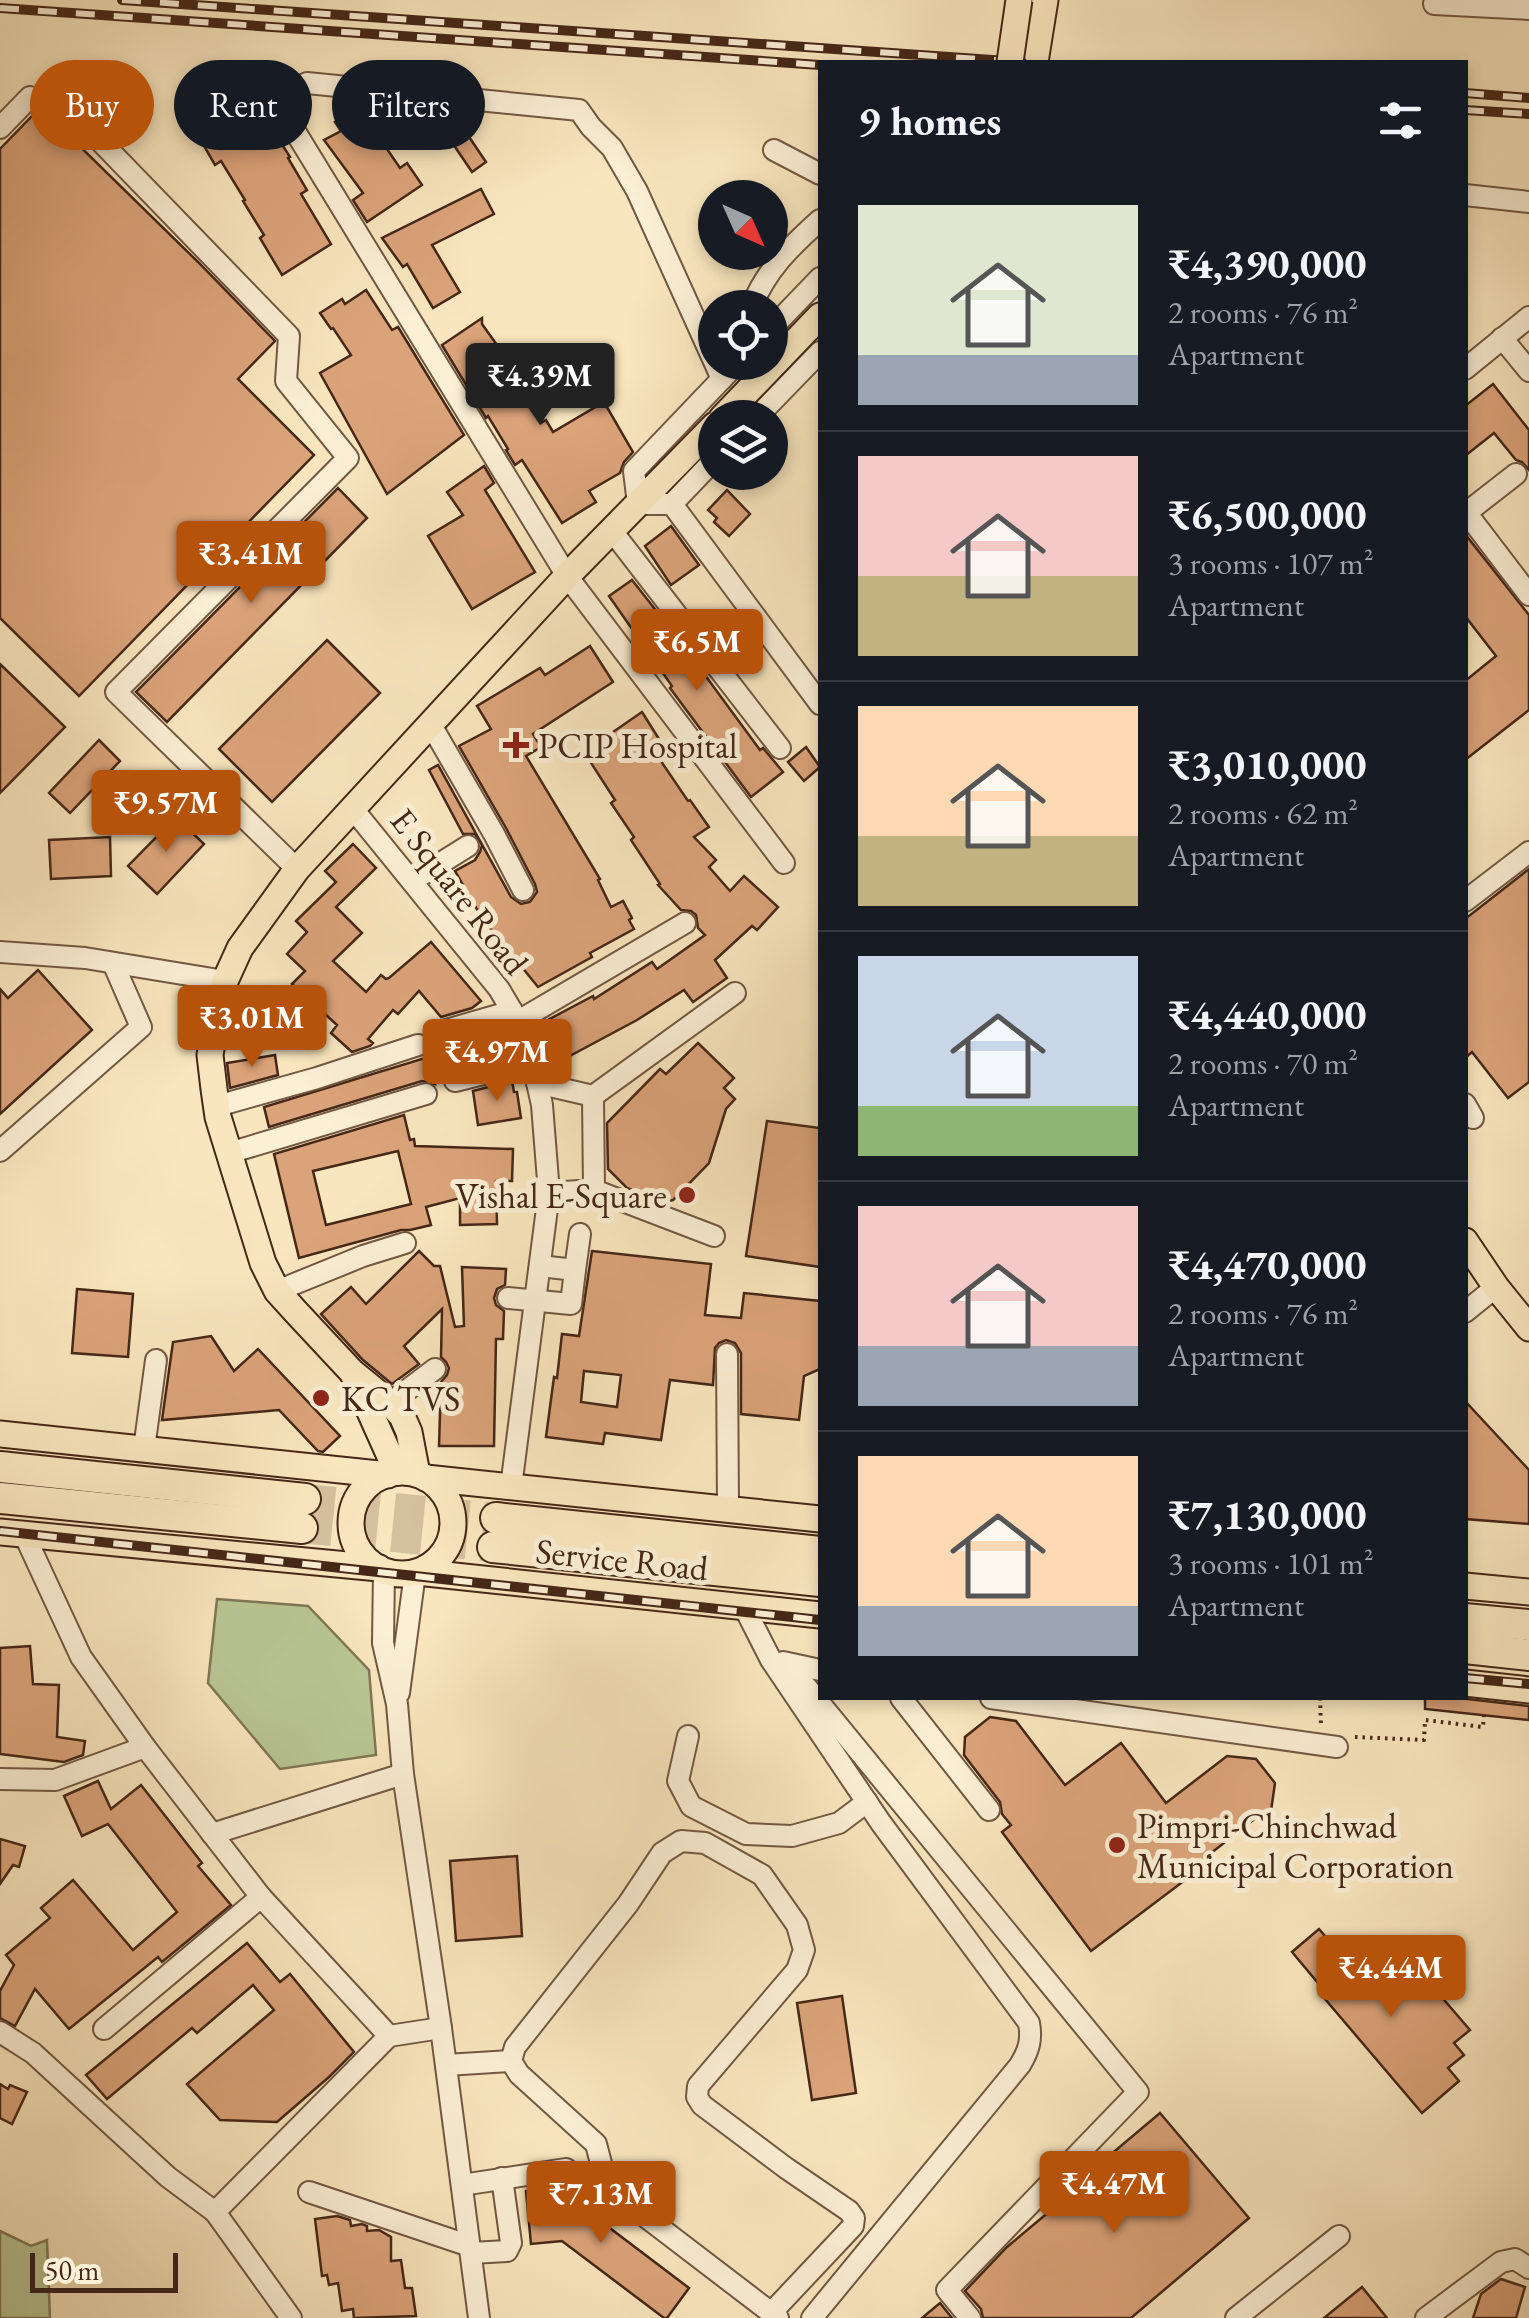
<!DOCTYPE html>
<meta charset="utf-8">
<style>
:root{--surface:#171b24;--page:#20242c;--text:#f1f3f6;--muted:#9ea1a6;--line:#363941;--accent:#b45309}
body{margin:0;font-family:"EB Garamond",serif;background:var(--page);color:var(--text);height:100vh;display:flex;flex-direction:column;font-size:38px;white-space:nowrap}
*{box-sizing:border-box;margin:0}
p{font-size:32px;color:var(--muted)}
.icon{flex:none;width:55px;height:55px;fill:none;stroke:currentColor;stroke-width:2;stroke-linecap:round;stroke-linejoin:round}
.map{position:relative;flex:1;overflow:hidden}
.details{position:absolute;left:818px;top:60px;width:650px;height:1640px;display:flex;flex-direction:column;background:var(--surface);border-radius:0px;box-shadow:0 5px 15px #0003}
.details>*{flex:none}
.banner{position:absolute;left:30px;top:60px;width:638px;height:90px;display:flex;gap:20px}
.needle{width:65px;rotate:135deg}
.tools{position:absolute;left:698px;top:180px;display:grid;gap:20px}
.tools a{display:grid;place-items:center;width:90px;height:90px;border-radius:50%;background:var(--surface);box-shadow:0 5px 15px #0003;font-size:50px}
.scale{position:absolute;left:30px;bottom:25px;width:148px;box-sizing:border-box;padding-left:10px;border:5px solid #452717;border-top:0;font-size:28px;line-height:35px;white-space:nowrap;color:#452717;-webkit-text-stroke:8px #fbefd5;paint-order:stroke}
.price{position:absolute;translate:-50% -85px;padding:0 22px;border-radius:10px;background:var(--accent);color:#fff;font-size:32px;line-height:65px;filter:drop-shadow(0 2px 5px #0008)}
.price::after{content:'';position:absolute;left:50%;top:60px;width:30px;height:22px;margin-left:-15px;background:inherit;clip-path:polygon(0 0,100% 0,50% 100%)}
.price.on{background:#222;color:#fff}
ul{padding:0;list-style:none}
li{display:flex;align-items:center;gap:30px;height:250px;padding:0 40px}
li+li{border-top:2px solid var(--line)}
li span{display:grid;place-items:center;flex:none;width:280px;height:200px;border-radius:0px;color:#555}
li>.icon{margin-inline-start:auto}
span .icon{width:120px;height:120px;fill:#fffc;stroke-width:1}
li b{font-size:42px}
h2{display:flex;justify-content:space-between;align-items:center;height:120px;padding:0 40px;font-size:42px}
.pill{padding:0 35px;border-radius:45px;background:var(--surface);box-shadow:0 5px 15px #0003;font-size:35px;line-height:90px}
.pill.on{background:var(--accent);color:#fff}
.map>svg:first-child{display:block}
.green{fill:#b9c695;stroke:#7f7656;stroke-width:2.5}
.building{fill:#dba37a;stroke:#452717;stroke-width:2.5;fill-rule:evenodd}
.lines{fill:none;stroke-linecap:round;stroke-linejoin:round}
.highway-tunnel{stroke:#d5c09d;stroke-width:30;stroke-dasharray:30 15;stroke-linecap:butt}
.minor-casing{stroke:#725741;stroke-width:24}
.major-casing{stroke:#452717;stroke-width:29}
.highway-casing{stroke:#452717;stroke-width:34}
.path{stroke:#452717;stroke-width:4;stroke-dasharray:2.5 5;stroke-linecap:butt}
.minor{stroke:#fbefd5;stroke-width:20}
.major{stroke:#f9e6be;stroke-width:25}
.highway{stroke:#f9e6be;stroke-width:30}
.rail-casing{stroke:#452717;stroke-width:10}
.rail{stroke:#fbefd5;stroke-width:6;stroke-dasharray:19;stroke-linecap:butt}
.major-bridge-casing{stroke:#452717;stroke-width:29;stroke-linecap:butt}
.major-bridge{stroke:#f9e6be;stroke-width:25}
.poi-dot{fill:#8f2418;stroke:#fbefd5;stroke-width:4}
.labels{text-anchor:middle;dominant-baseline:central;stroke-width:10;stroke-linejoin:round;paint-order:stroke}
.poi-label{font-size:35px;fill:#452717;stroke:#fbefd5;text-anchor:start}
.street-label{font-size:35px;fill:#452717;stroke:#fbefd5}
</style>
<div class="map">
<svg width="1529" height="2318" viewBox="0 0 1529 2318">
<rect width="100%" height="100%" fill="#f9e6be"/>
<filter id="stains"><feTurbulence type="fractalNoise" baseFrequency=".002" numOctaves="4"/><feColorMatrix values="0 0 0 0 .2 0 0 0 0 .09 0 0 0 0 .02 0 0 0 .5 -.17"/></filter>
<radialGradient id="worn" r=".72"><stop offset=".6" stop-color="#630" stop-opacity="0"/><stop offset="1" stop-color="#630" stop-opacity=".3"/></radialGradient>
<g class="green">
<polygon points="217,1599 308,1606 369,1670 376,1755 280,1769 208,1683"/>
<polygon points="0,2231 31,2246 47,2240 50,2318 0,2318"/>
</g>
<g class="building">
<polygon points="35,113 52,119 198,262 275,341 238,379 314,455 79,696 0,618 0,149"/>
<polygon points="366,113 376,129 374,130 400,168 407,163 422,185 367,222 353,200 363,193 324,140 341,131 335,122 349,114 353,121"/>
<polygon points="251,116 264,138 274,132 290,157 288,158 307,190 301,194 331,244 282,275 260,238 264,235 243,201 245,200 221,161 215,165 204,146"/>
<polygon points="463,128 486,162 472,172 449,138"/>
<polygon points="481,189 494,214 432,245 460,292 433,308 407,264 403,267 382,238"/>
<polygon points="366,290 392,330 398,327 464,435 387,494 320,373 351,355 333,328 331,329 320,313 342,299 345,304"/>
<polygon points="482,318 482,324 515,370 512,372 522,385 518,389 541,423 546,420 553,432 604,402 633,452 624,462 620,473 589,491 596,502 562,523 522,460 515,465 506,450 508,449 488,416 486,418 442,345"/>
<polygon points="1493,384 1529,430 1529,470 1522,462 1516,460 1494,433 1465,456 1465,406"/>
<polygon points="484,466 494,483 485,490 535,572 472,609 428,536 463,515 447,492"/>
<polygon points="338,488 367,518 167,722 136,692"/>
<polygon points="727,490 750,514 729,536 714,522 717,518 708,510"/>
<polygon points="671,526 699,565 671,585 645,546"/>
<polygon points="1465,534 1529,615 1529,710 1465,760 1465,681 1496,656 1465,616"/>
<polygon points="632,580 658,613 653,617 671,642 677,637 760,750 763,748 783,772 751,797 670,688 672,686 609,596"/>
<polygon points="327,640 380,693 272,802 219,749"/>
<polygon points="590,646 613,682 533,734 541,747 526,756 600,879 598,880 611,907 623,901 632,918 629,920 634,929 590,953 592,957 538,987 482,918 455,871 475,860 480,852 482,845 475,834 463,834 429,770 438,765 511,897 521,904 530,902 537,892 535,884 506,828 459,746 491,729 477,706 540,668 545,675"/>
<polygon points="0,664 65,727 0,793"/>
<polygon points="642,712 659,739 650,745 688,801 690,800 709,827 694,837 716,860 709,867 730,891 744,876 778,907 757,930 752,926 715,960 727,978 693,1002 684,990 637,1020 564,1059 544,1022 593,996 594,999 652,962 657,969 705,935 698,928 696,915 691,911 681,910 658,885 660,884 631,840 634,837 611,803 615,800 584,752"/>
<polygon points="99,740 120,761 70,813 49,793"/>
<polygon points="806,747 820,767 804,781 788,762"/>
<polygon points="176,817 204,844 157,894 128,866"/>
<polygon points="110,837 111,876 51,879 49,840"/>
<polygon points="353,844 376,868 336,907 362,933 333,961 366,992 381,975 386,979 389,978 431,942 481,1001 472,1008 441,1017 419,991 398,1014 393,1010 368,1039 373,1043 370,1046 352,1052 331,1033 337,1025 292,984 305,971 287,954 307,932 296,921 336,882 325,871"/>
<polygon points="1529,869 1529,1082 1508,1098 1472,1052 1465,1058 1465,919"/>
<polygon points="38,970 92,1030 0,1114 0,989 8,998"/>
<polygon points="501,1028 508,1054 451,1068 445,1072 442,1078 434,1080 435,1084 422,1081 269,1127 264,1107 455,1049 453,1042"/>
<polygon points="698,1043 734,1078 724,1088 735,1099 726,1109 709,1163 673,1200 663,1202 627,1188 608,1169 607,1123 660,1069 666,1074"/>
<polygon points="275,1055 278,1075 230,1088 227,1063"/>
<polygon points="512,1081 514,1092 517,1092 521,1118 478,1125 473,1091"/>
<path d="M 404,1115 L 410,1140 L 414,1139 L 415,1146 L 513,1149 L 512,1181 L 496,1181 L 497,1224 L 460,1225 L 460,1198 L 426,1207 L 431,1225 L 410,1230 L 401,1230 L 299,1258 L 274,1154 ZM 398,1151 L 411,1204 L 326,1225 L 313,1171 Z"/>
<polygon points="767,1121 820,1128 820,1267 746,1256"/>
<polygon points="419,1251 434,1266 440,1266 455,1327 464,1326 462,1267 506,1269 505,1285 497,1289 494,1298 496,1305 504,1311 503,1339 496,1339 494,1446 439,1446 441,1382 447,1375 449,1368 446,1362 441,1357 442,1309 404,1346 419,1364 392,1384 363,1360 321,1314 351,1287 366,1304"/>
<path d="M 592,1251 L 711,1264 L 705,1315 L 741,1318 L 744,1293 L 820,1301 L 820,1369 L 804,1376 L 799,1420 L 741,1414 L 741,1353 L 735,1343 L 726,1340 L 719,1343 L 715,1348 L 713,1385 L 670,1380 L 661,1440 L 605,1433 L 603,1444 L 546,1437 L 554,1377 L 557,1378 L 562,1334 L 579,1336 ZM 584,1371 L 621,1375 L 617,1407 L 581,1402 Z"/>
<polygon points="77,1289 133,1294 128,1357 72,1353"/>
<polygon points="211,1336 234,1371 258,1349 340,1436 323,1452 318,1451 279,1410 162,1420 173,1342"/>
<polygon points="1465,1401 1529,1470 1529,1524 1465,1519"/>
<polygon points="30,1646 33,1684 59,1685 57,1737 85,1741 83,1755 64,1762 0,1754 0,1648"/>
<polygon points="1425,1698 1459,1698 1529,1706 1529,1720 1425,1709"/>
<polygon points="990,1717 1016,1721 1065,1785 1121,1743 1166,1803 1227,1756 1256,1759 1275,1783 1271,1811 1261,1818 1257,1817 1206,1857 1209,1862 1091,1951 1002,1832 1011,1825 1002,1814 1000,1802 964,1755 965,1737"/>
<polygon points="98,1781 111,1809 141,1785 202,1863 198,1866 231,1905 162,1962 158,1957 69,2029 35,1989 15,2026 0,2018 0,1991 14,1965 6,1955 50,1918 41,1908 73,1880 133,1950 177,1912 108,1824 82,1836 64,1796"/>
<polygon points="0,1839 25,1846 19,1867 13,1865 0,1884"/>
<polygon points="517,1856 522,1936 456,1941 450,1861"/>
<polygon points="1319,1929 1356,1972 1370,1961 1384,1978 1394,1970 1406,1984 1420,1972 1470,2030 1454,2043 1464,2055 1448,2068 1459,2081 1422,2113 1325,1999 1328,1995 1292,1952"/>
<polygon points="247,1943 280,1982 290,1974 354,2052 329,2077 277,2122 220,2120 187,2084 274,2010 253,1985 197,2033 192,2028 107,2099 86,2075"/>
<polygon points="842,1996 856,2093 812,2100 797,2003"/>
<polygon points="0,2084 8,2089 10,2085 27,2092 12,2124 0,2118"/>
<polygon points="1160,2113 1249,2218 1131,2318 983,2318 981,2309 965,2291 1007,2247 1062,2201 1059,2198"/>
<polygon points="587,2185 590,2213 689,2288 667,2318 664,2318 562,2241 531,2244 526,2191"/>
<polygon points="337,2216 350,2220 351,2226 362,2224 367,2226 367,2231 379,2230 391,2237 391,2261 401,2260 405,2288 412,2288 416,2316 354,2318 353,2309 342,2311 338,2283 329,2285 327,2275 322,2276 315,2219"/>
<polygon points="1501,2279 1525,2287 1516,2318 1473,2318 1481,2294"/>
<polygon points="1362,2287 1387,2318 1324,2318"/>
<polygon points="940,2303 952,2318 922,2318"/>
</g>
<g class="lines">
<g class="highway-tunnel">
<polyline points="305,1499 496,1518"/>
<polyline points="302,1528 493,1547"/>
</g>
<g class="minor-casing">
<g id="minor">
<polyline points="1434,4 1529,9"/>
<polyline points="0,128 30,97 71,111 289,336 286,381 348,458 116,692 297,869"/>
<polyline points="774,150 820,174"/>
<polyline points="1465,195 1529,202"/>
<path d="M 751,308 C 766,270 790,247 820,220"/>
<polyline points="770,330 820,278"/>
<polyline points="1502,338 1529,371"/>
<polyline points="1465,369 1529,317"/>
<polyline points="722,379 637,191 612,148 591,127 579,110 307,83 289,93 282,110 567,576 784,863"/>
<polyline points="756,418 820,352"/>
<polyline points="715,459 672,504 638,504 634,471 738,362"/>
<polyline points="672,504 820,704"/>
<polyline points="1465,511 1529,595"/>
<polyline points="1466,513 1516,474"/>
<polyline points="612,531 780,748"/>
<polyline points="431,725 494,834 523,890"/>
<polyline points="353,809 499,989 518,1021 530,1051 542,1105 549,1193 511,1487"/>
<polyline points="412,881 468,846"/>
<polyline points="1465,901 1529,852"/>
<polyline points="0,952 85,958 225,981"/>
<polyline points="518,1021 685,923"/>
<polyline points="436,1033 512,1011"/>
<polyline points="455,1081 532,1062"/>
<polyline points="537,1083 593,1096 594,1190 549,1193"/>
<polyline points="593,1096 735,993"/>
<polyline points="1465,1104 1473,1118"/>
<polyline points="217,1106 317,1078 418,1045"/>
<polyline points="0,1151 141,1027 113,963"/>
<polyline points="229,1153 426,1094"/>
<polyline points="594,1190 714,1236"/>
<polyline points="540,1266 575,1270 580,1234"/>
<polyline points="277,1291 363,1256 405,1243"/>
<polyline points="508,1298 571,1304 575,1270"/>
<polyline points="1465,1312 1496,1287"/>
<polyline points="727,1354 728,1509"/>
<polyline points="390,1403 435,1369"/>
<polyline points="144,1449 156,1360"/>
<polyline points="24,1534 81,1657 145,1747 261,1897 389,2036 441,2028"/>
<polyline points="384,1571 383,1643 397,1704 403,1774 441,2028 479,2318"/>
<path d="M 744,1607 L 771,1660 L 881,1823 L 1029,2023 C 1032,2040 1029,2050 1020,2065 L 812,2318"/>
<polyline points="783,1662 820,1670"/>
<polyline points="791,1668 1138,2092 947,2290 970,2318"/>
<polyline points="399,1693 415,1573"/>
<polyline points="901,1698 989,1810"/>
<polyline points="991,1698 1337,1747"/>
<polyline points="688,1736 678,1781 691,1806 746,1834 792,1836 839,1823 867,1802"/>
<polyline points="0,1779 55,1780 145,1747"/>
<polyline points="212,1834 403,1774"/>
<polyline points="104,2029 261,1897"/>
<polyline points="0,2032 33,2053 168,2177 215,2212 291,2318"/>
<polyline points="446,2065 511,2061"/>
<polyline points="462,2185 566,2169"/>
<polyline points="309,2192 470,2246"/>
<polyline points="215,2212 389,2036"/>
<polyline points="471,2253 507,2251 511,2243 502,2178"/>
<polyline points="772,2312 853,2226 854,2218 849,2211 786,2168 702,2105 697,2097 698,2086 797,1970 804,1950 797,1925 762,1875 705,1843 681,1841 662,1853 628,1904 515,2047 511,2061 519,2074 596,2144 603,2171 638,2211 778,2318"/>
<polyline points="1236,2318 1339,2236"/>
<polyline points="1426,2318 1501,2262 1515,2259 1529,2268"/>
</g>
</g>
<g class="major-casing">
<g id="major">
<polyline points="1035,62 1045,0"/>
<polyline points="722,418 820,316"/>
<polyline points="1465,1241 1496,1287 1529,1328"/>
<polyline points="354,1376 397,1472"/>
<polyline points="0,1434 388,1475"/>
<circle cx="402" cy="1523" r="51"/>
<polyline points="417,1474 409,1432 402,1416 390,1403 352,1372 296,1312 277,1291 263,1263 218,1117 214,1089 210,1055 216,1018 225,981 240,948 297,869 567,576 715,425"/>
<polyline points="426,1478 820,1519"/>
<polyline points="0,1532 379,1568"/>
<polyline points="417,1572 820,1615"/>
<polyline points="1465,1586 1529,1592"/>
<polyline points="1465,1683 1529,1690"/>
</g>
</g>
<g class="highway-casing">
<g id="highway">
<polyline points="0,1467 305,1499"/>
<polyline points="0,1498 302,1528"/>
<polyline points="496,1518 820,1552"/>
<polyline points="493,1547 820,1581"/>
<polyline points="1465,1619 1529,1625"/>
<polyline points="1465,1648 1529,1655"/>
</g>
</g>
<g class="path">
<polyline points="1320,1698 1321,1725"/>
<polyline points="1355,1737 1424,1740 1425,1720 1483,1727 1484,1715"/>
</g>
<use href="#minor" class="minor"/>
<use href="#major" class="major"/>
<use href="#highway" class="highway"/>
<g class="rail-casing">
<g id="rail">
<polyline points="122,0 1022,62"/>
<polyline points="0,8 820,65"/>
<polyline points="1465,93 1529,98"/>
<polyline points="1465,110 1529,114"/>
<polyline points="0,1531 820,1620"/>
<polyline points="1465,1678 1529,1684"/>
</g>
</g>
<use href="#rail" class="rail"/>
<g class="major-bridge-casing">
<polyline id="major-bridge" points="1010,62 1019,0"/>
</g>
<use href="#major-bridge" class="major-bridge"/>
</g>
<g class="poi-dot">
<path d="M511 730h10v10h10v10h-10v10h-10v-10h-10v-10h10z"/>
<circle cx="687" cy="1195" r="10"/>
<circle cx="321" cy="1398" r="10"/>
<circle cx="1117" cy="1845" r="10"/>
</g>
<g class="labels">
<g class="poi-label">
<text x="538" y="745">PCIP Hospital</text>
<text x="667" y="1195" text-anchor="end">Vishal E-Square</text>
<text x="341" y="1398">KC TVS</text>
<text x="1137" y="1825">Pimpri-Chinchwad<tspan x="1137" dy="40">Municipal Corporation</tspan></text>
</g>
<g class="street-label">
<text transform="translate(460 891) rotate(52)">E Square Road</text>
<text transform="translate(622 1559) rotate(6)">Service Road</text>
</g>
</g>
<rect width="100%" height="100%" filter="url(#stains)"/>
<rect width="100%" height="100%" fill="url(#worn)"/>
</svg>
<div class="tools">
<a><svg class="needle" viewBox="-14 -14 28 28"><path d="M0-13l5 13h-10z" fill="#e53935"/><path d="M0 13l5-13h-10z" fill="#9ea1a6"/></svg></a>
<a><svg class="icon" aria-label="locate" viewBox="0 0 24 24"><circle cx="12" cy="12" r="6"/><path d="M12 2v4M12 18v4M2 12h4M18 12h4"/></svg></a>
<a><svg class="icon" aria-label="layers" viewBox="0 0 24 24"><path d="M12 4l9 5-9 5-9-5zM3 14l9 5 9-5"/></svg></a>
</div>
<div class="scale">50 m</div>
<b class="price on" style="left:540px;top:428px">₹4.39M</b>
<b class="price" style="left:251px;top:606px">₹3.41M</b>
<b class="price" style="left:697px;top:694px">₹6.5M</b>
<b class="price" style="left:166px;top:855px">₹9.57M</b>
<b class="price" style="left:252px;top:1070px">₹3.01M</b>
<b class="price" style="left:497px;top:1104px">₹4.97M</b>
<b class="price" style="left:1391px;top:2020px">₹4.44M</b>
<b class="price" style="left:1114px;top:2236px">₹4.47M</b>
<b class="price" style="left:601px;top:2246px">₹7.13M</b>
<div class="banner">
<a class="pill on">Buy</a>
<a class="pill">Rent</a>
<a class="pill">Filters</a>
</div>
<section class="details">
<h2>9 homes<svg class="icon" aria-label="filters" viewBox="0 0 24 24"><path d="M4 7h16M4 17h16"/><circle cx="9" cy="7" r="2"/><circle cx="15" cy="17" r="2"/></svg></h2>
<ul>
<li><span style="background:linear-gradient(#dfe7d0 75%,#9aa5b1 0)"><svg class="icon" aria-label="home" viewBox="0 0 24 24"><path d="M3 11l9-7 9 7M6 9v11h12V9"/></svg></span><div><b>₹4,390,000</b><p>2 rooms · 76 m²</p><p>Apartment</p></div></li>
<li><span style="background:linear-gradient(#f6c9c9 60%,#c2b280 0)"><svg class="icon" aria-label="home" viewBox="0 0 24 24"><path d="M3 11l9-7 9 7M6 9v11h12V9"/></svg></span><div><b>₹6,500,000</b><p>3 rooms · 107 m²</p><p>Apartment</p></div></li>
<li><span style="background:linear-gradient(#ffd9b3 65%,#c2b280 0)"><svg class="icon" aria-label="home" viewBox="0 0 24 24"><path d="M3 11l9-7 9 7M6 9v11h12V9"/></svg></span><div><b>₹3,010,000</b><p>2 rooms · 62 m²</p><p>Apartment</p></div></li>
<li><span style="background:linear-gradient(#c9d6e8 75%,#8fb573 0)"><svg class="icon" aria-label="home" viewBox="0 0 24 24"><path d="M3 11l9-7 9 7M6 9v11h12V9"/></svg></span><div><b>₹4,440,000</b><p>2 rooms · 70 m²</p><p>Apartment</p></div></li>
<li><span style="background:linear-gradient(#f6c9c9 70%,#9aa5b1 0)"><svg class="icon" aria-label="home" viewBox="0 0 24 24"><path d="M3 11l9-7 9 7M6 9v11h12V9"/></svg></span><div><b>₹4,470,000</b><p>2 rooms · 76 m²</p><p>Apartment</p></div></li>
<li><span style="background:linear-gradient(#ffd9b3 75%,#9aa5b1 0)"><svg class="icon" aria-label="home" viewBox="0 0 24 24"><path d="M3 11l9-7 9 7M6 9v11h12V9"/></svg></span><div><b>₹7,130,000</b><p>3 rooms · 101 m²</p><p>Apartment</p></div></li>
</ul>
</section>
</div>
